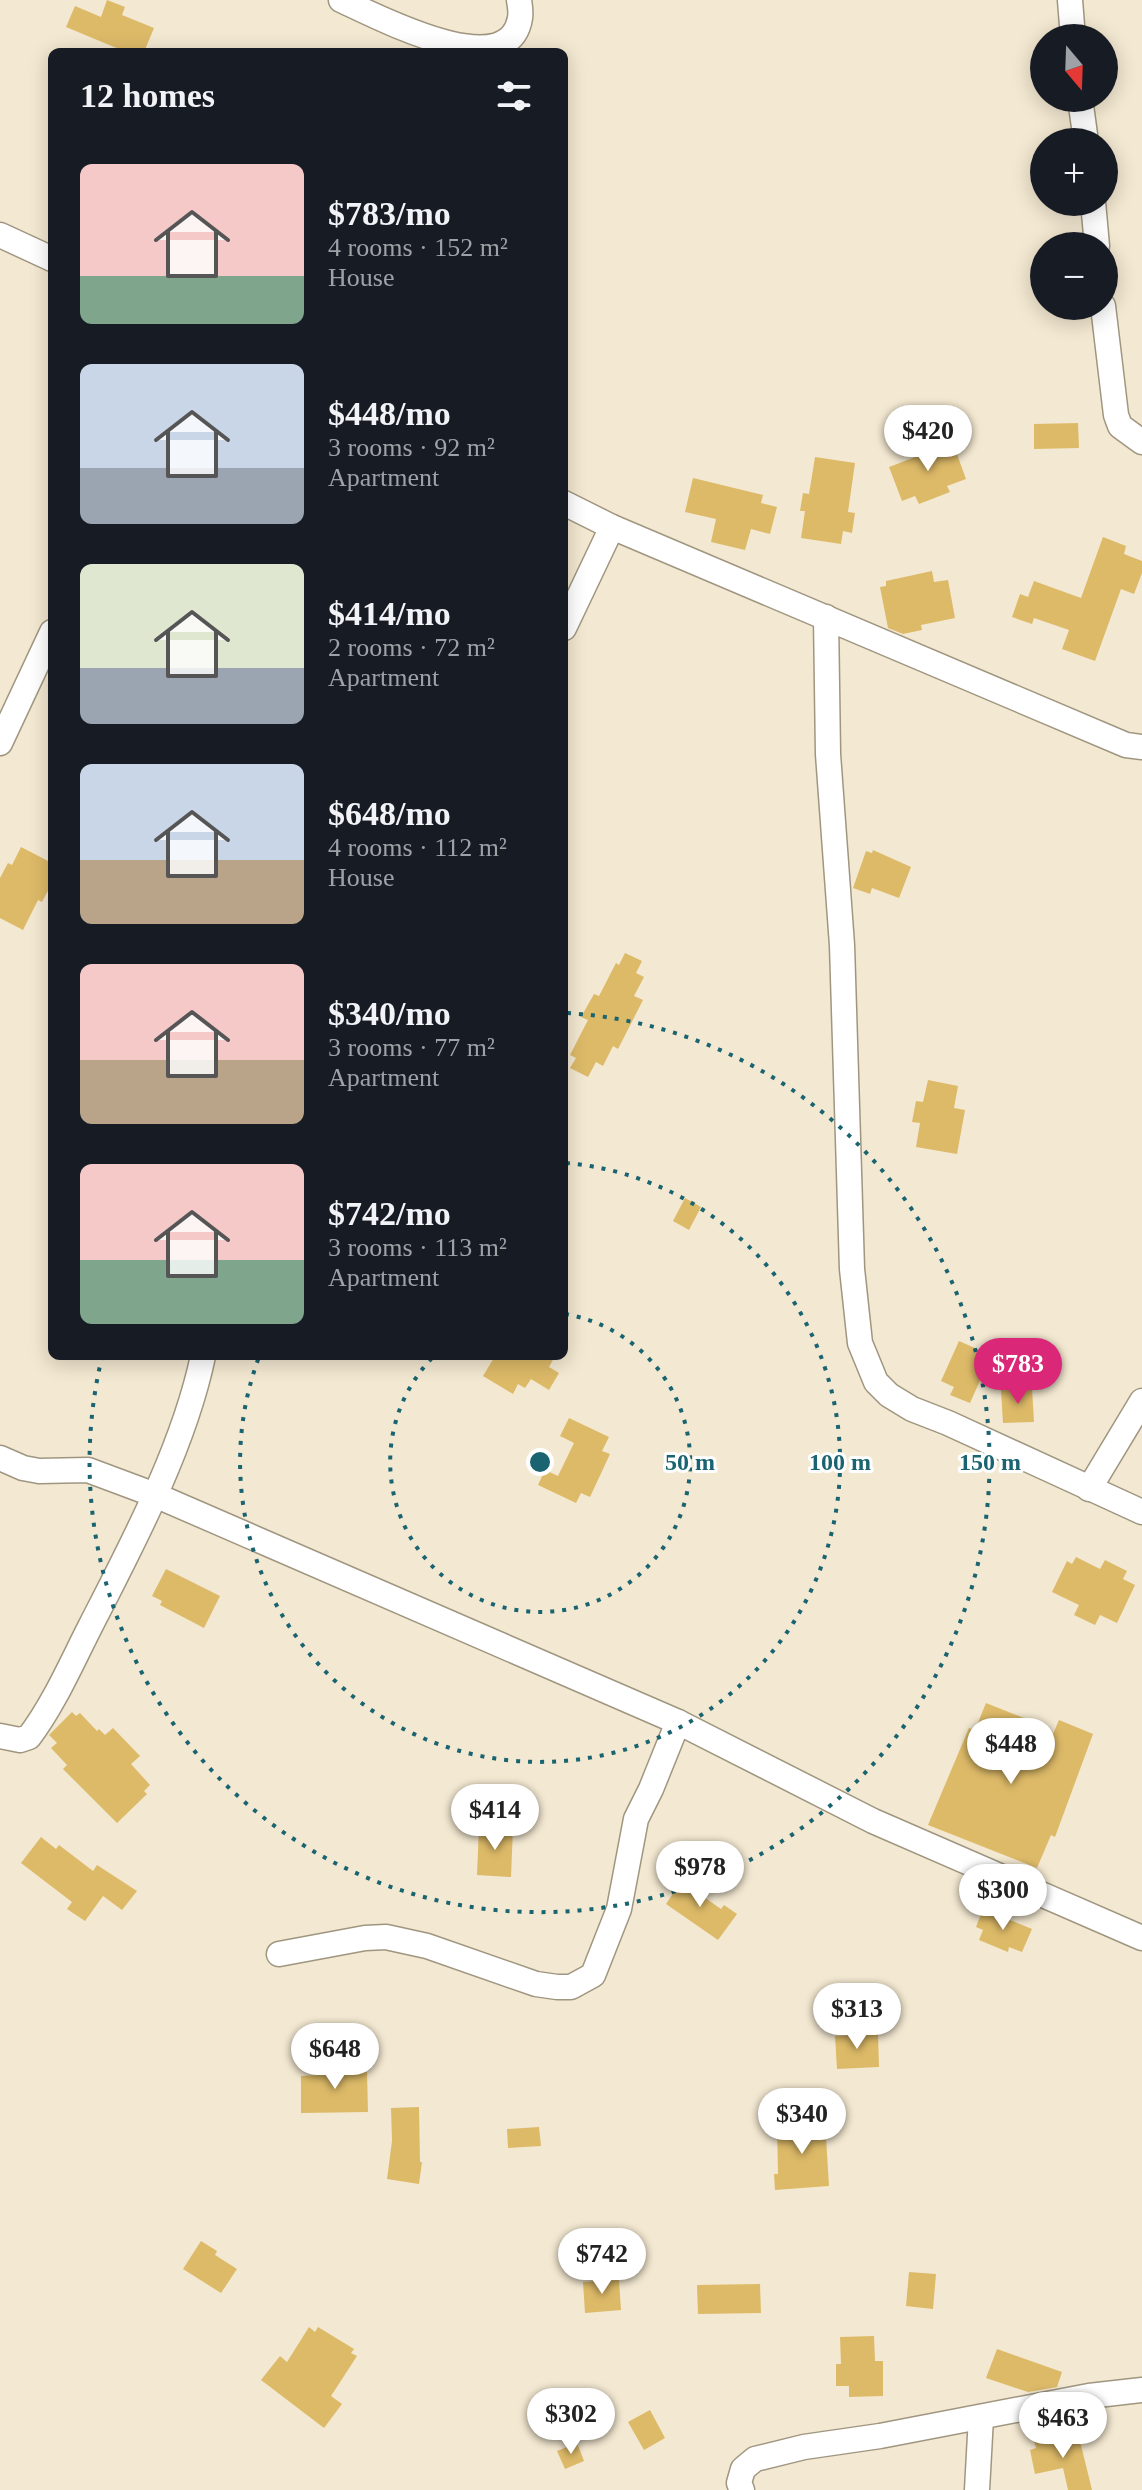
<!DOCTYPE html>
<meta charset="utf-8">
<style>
:root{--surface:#171b24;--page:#20242c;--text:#f1f3f6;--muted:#9ea1a6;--accent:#db2777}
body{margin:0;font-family:Georgia,serif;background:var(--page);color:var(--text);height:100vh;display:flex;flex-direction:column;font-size:30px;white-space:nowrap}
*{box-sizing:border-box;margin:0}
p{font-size:26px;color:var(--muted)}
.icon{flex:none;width:44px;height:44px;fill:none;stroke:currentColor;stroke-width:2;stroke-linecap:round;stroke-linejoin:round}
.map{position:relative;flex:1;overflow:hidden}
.side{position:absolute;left:48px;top:48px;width:520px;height:1312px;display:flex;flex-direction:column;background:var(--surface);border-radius:12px;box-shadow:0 4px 20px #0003}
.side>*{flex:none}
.needle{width:52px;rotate:161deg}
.controls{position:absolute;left:1030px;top:24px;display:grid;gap:16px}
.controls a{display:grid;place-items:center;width:88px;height:88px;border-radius:50%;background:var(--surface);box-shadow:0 4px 20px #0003;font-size:40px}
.price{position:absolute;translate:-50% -68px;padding:0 18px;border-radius:28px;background:#fff;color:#222;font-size:26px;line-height:52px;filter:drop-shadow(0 2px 4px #0008)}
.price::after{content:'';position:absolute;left:50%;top:48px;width:24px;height:18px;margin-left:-12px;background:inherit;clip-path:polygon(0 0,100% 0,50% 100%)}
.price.active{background:var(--accent);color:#fff}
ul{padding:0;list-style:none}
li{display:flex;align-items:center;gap:24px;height:200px;padding:0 32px}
li span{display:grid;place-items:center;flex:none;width:224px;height:160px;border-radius:12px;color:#555}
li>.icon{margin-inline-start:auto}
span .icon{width:96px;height:96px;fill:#fffc;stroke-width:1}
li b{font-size:34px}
h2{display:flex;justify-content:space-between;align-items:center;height:96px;padding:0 32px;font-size:34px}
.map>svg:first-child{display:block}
.building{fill:#ddba68}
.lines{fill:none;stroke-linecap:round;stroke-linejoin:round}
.minor-casing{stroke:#a09680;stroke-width:27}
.minor{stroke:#fff;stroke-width:24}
.ring{fill:none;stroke:#196470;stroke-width:4;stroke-dasharray:4 8}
.centre{fill:#196470;stroke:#fff;stroke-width:4}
.ring-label{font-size:24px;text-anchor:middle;font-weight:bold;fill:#196470;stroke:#fff;stroke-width:6;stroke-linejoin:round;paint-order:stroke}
</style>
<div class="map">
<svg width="1142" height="2490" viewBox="0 0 1142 2490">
<rect width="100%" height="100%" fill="#f3e8d1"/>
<g class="building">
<polygon points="107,0 125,7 122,15 154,28 144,52 126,52 66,27 75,6 101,17"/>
<polygon points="1078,423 1079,448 1034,449 1034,424"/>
<polygon points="942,438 947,449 954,446 966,479 947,486 950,492 919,504 915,496 902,501 889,467 926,453 924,446"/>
<polygon points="815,457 855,463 848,512 855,513 852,533 843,531 841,544 801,538 805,511 800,511 803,493 809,494"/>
<polygon points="693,478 763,495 761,503 777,507 770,534 751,529 745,550 711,542 716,519 685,512"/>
<polygon points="1103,537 1126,546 1124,554 1142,561 1142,573 1134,594 1121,589 1095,661 1062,649 1069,630 1034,618 1032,624 1012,617 1020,594 1028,597 1034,581 1081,598"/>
<polygon points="932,571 934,582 948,580 955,618 921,625 922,630 903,634 888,628 880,587 886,586 886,581"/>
<polygon points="21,847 52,863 52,883 42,902 38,900 23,930 0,918 0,878 8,863 12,865"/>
<polygon points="873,850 911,867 899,898 872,888 870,894 853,888 866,851 872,853"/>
<polygon points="625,953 642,961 636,973 644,977 634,996 643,1000 618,1049 613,1046 603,1066 596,1062 588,1077 570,1068 576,1058 570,1055 588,1020 581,1017 594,994 599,996 616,963 619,965"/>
<polygon points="928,1080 958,1086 954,1108 965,1110 957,1154 916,1147 920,1123 912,1122 916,1101 923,1102"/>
<polygon points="685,1198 701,1207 689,1230 673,1221"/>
<polygon points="959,1341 984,1352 979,1364 986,1367 970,1403 950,1395 954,1387 941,1381"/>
<polygon points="495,1356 555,1356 549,1367 559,1373 549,1390 531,1379 525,1388 518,1384 513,1394 483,1376"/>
<polygon points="1032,1388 1034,1422 1003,1423 1001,1390"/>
<polygon points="569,1418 609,1437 602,1451 610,1454 590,1497 581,1493 576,1503 538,1485 545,1470 558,1476 574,1443 560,1436"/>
<polygon points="1076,1557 1100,1569 1105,1560 1127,1571 1123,1579 1135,1585 1117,1623 1100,1615 1095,1625 1074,1615 1079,1605 1052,1592 1067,1561 1072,1564"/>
<polygon points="166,1569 220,1596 204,1628 160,1605 162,1601 152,1596"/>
<polygon points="986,1703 1024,1718 1019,1728 1050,1741 1059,1720 1093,1734 1055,1837 1051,1835 1037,1868 928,1825 969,1728 975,1730"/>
<polygon points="72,1712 76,1716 80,1713 97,1731 99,1729 105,1735 113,1728 140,1756 131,1764 150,1785 144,1791 147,1794 117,1823 63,1769 67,1765 51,1748 57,1743 49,1735"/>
<polygon points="479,1826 513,1828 511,1877 477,1875"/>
<polygon points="41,1837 56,1849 59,1845 93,1871 97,1865 137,1891 122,1910 103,1896 85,1921 67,1909 72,1902 21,1863"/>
<polygon points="685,1876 698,1884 694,1890 721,1909 724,1905 737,1914 718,1940 666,1904"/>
<polygon points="983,1909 1032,1929 1022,1952 1009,1947 1008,1952 979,1940 983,1930 976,1927"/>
<polygon points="878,2034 879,2067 837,2069 835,2036"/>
<polygon points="351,2066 351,2072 367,2072 368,2112 301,2113 301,2076 318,2075 318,2067"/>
<polygon points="419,2107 420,2162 422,2162 419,2184 387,2179 392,2141 391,2108"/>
<polygon points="825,2121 829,2186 775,2190 774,2174 778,2174 777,2124"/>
<polygon points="539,2127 541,2146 508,2148 507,2129"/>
<polygon points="201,2241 217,2251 215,2255 237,2269 221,2293 183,2269"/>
<polygon points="909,2272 936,2274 933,2309 906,2306"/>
<polygon points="619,2280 621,2310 585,2313 583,2282"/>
<polygon points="760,2284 761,2313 698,2314 697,2285"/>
<polygon points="309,2327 315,2332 318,2327 354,2349 351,2353 357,2356 331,2396 342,2404 324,2428 261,2380 280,2356 287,2362"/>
<polygon points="874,2336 875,2361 883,2361 883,2396 849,2397 849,2386 836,2386 836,2364 841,2364 840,2337"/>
<polygon points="997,2349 1062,2372 1057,2387 1028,2392 986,2378"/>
<polygon points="650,2410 665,2438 644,2450 628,2422"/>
<polygon points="1077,2432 1080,2441 1092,2490 1068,2490 1063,2468 1035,2474 1030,2450 1036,2448 1034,2441"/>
<polygon points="577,2443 584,2461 565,2469 557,2451"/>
</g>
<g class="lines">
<g class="minor-casing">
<g id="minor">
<path d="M 341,0 C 374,15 509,87 520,18 C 521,13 520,6 519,0"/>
<polyline points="1070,0 1073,38"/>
<polyline points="1080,98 1086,142"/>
<polyline points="1093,202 1097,246"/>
<polyline points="0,235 52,259"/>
<polyline points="1103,306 1116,415 1120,426 1142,442"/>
<polyline points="564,503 612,527 1126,745 1142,747"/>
<polyline points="826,617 828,754 842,945 852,1269 860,1343 876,1382 889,1395 912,1409 948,1423 1142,1512"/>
<polyline points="564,628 612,527"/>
<polyline points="0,743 52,632"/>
<polyline points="0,1458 23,1468 39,1471 88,1470 155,1495 678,1722 873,1821 1142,1938"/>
<polyline points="1089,1489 1142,1401"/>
<path d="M 0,1736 L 20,1740 L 29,1737 C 54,1704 72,1662 91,1625 C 133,1543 184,1447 203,1356"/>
<polyline points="279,1954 365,1938 386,1937 427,1946 536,1984 557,1987 571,1987 593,1975 619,1909 636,1819 651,1789 678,1722"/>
<polyline points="742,2490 739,2483 743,2469 755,2459 804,2447 880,2436 1089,2396 1142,2390"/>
<polyline points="977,2490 981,2417"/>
</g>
</g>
<use href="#minor" class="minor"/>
</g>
<g class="ring">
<path d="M565 1314A150 150 0 1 1 433 1357"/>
<path d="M566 1163A300 300 0 1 1 259 1357"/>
<path d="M567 1013A450 450 0 1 1 102 1357"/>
</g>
<circle cx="540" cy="1462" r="12" class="centre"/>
<g class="ring-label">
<text x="690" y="1470">50 m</text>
<text x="840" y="1470">100 m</text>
<text x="990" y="1470">150 m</text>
</g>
</svg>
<div class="controls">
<a><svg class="needle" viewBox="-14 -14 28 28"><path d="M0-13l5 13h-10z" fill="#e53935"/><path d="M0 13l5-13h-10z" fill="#9ea1a6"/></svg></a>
<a>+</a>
<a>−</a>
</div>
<b class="price" style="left:928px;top:473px">$420</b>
<b class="price active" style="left:1018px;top:1406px">$783</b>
<b class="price" style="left:1011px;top:1786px">$448</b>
<b class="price" style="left:495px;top:1852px">$414</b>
<b class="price" style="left:700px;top:1909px">$978</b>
<b class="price" style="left:1003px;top:1932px">$300</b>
<b class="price" style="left:857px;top:2051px">$313</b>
<b class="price" style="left:335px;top:2091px">$648</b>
<b class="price" style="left:802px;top:2156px">$340</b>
<b class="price" style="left:602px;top:2296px">$742</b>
<b class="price" style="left:571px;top:2456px">$302</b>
<b class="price" style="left:1063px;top:2460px">$463</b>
<section class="side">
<h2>12 homes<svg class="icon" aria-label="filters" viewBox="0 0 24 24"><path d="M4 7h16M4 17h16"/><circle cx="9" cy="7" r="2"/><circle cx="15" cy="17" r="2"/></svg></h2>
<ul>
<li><span style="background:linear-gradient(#f6c9c9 70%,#7fa58c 0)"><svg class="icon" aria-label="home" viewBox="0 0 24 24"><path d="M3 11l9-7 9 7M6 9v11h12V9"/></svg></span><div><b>$783/mo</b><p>4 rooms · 152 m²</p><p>House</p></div></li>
<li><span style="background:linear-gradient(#c9d6e8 65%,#9aa5b1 0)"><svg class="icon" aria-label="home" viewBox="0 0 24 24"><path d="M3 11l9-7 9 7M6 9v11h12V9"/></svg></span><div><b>$448/mo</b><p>3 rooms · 92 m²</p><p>Apartment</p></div></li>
<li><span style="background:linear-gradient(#dfe7d0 65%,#9aa5b1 0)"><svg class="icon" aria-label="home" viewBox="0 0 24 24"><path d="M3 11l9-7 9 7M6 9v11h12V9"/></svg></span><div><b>$414/mo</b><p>2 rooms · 72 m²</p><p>Apartment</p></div></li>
<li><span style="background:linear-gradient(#c9d6e8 60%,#b9a48a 0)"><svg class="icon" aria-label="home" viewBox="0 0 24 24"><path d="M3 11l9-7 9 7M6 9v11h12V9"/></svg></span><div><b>$648/mo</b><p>4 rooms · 112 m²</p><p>House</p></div></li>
<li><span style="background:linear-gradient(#f6c9c9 60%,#b9a48a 0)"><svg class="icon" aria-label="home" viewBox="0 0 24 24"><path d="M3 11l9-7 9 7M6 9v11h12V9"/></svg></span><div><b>$340/mo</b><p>3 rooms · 77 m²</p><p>Apartment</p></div></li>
<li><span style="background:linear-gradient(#f6c9c9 60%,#7fa58c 0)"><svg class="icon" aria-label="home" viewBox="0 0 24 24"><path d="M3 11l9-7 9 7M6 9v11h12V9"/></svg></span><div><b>$742/mo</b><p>3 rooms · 113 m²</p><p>Apartment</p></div></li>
</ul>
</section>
</div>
